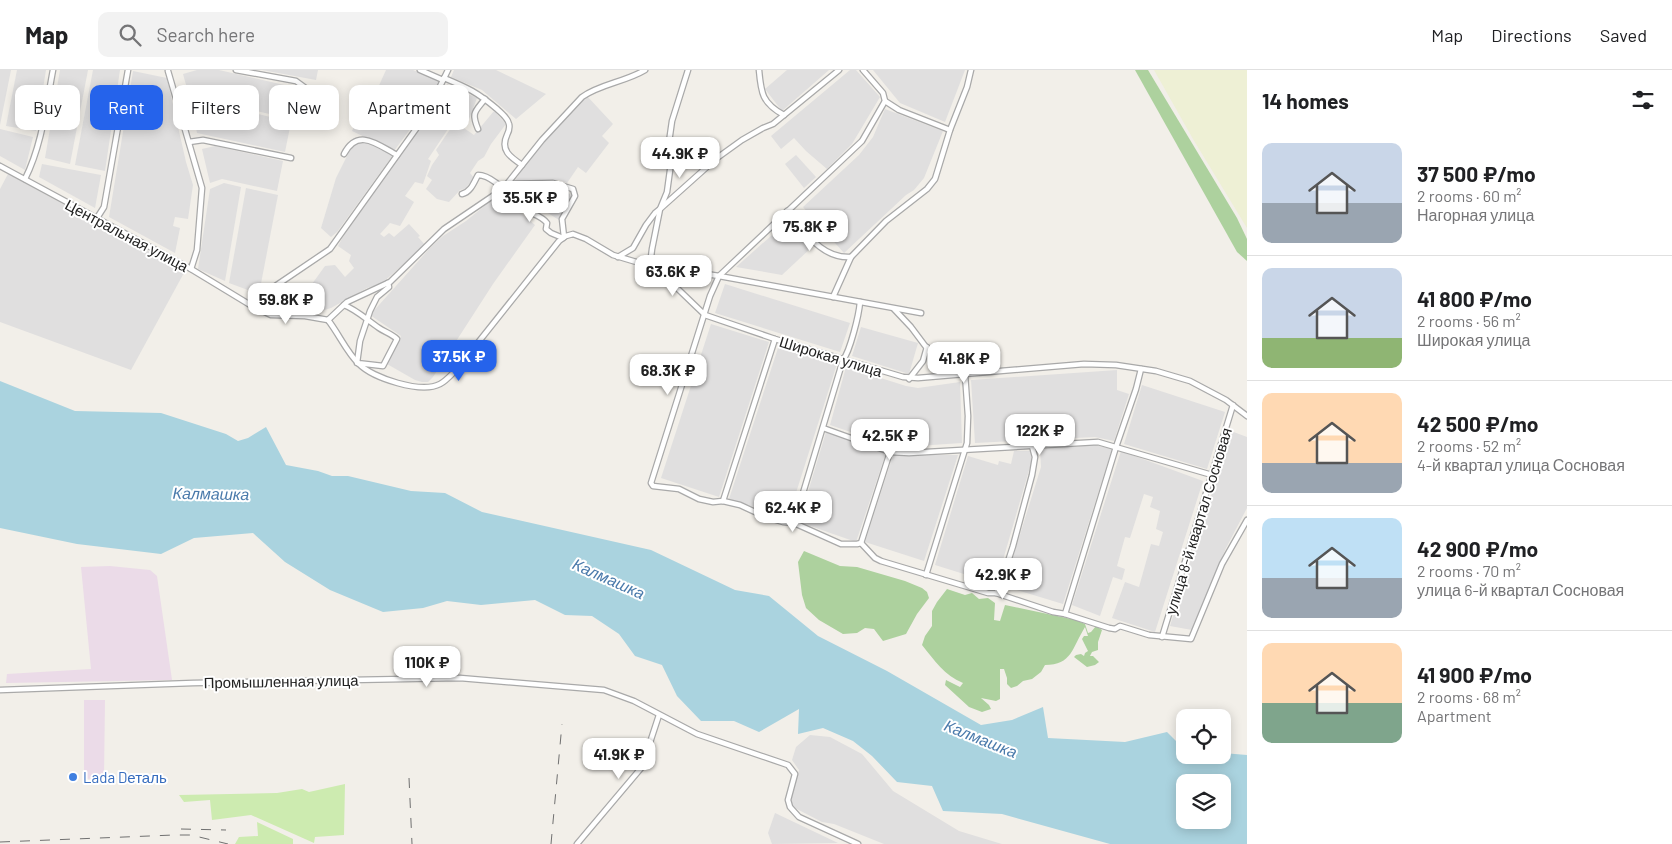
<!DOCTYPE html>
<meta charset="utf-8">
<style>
:root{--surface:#fff;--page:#f2f2f2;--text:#202124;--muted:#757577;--line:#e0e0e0;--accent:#2563eb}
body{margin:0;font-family:Barlow,sans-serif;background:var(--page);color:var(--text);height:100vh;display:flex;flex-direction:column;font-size:19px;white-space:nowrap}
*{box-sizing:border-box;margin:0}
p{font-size:16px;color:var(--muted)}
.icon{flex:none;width:28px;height:28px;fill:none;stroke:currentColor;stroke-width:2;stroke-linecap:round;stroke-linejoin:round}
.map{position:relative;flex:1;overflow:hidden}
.drawer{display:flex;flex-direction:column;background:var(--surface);width:425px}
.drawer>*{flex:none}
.banner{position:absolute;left:15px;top:15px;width:475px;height:45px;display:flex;gap:10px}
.tools{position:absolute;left:1176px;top:639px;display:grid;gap:10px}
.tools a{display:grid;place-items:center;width:55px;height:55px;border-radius:10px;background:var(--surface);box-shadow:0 2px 12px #0003;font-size:25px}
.price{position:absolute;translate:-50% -42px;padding:0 11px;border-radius:10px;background:#fff;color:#222;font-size:16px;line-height:32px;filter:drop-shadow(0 1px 2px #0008)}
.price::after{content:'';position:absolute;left:50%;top:30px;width:15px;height:11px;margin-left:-8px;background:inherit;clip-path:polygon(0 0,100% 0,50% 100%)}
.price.on{background:var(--accent);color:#fff}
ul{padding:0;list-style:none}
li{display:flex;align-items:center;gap:15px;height:125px;padding:0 15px}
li+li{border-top:1px solid var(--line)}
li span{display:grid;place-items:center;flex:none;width:140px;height:100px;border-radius:10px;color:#555}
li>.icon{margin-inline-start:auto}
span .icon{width:60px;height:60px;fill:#fffc;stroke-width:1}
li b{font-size:21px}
h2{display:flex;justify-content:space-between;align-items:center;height:60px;padding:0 15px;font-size:21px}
.pill{padding:0 18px;border-radius:10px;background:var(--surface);box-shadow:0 2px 12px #0003;font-size:18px;line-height:45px}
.pill.on{background:var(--accent);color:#fff}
header{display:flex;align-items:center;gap:30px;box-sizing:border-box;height:70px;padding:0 25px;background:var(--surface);border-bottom:1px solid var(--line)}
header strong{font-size:24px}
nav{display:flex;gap:28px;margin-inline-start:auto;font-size:18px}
.search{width:350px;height:45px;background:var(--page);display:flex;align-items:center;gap:12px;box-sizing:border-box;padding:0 18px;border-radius:10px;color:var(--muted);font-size:19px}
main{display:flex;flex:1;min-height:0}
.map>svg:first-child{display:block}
.residential{fill:#e0dfdf}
.industrial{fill:#ebdbe8}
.farmland{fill:#eef0d5}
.grass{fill:#cdebb0}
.forest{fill:#add19e}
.water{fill:#aad3df;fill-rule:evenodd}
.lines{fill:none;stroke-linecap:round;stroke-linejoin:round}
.minor-casing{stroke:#a9a9a9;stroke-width:7}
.minor{stroke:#fff;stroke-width:4.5}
.rail{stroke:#707070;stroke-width:1;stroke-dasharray:10 10;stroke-linecap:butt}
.shop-dot{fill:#3f7fe0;stroke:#fff;stroke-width:2}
.labels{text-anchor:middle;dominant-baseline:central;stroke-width:4;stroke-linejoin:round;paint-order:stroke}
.street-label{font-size:15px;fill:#222;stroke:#fff}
.shop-label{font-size:15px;fill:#366cbe;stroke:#fff;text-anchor:start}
.water-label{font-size:16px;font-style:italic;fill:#4a7aab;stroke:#fff}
</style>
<header>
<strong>Map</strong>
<div class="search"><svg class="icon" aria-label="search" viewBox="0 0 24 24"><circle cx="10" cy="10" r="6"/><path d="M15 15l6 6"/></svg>Search here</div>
<nav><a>Map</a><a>Directions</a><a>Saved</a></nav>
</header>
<main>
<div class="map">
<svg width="1247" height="774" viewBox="0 0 1247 774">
<rect width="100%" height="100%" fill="#f2efe9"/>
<g class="residential">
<polygon points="0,0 11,0 0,55"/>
<polygon points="17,0 46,0 36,61 6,56"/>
<polygon points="60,0 88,0 70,94 45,88"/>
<polygon points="93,0 120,0 105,101 75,95"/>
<polygon points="197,0 219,0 297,18 292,49 212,31 191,33 183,4"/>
<polygon points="262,0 318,0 316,10"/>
<polygon points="386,0 413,0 439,11 425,41 377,20"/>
<polygon points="454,0 496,0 546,24 516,49 482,20 451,7"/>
<polygon points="787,0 829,0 782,41 765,19"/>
<polygon points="850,0 856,0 880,27 852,74 827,99 806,81 794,68 781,79 771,66"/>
<polygon points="873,0 965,0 945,52 900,33"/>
<polygon points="133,1 167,8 186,92 193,115 188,149 175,147 173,156 180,158 175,183 109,147"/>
<polygon points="447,14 477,28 468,52 454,50 428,89 431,91 423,114 415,112 405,126 414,132 400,156 390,153 380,164 384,167 389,163 394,167 409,154 420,166 418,167 425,175 381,214 367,218 331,238 318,242 305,243 299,232 325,196 335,195 345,207 354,198 349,191 351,185 338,176 344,165 439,31"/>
<polygon points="364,24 374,25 420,46 394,81 352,61 360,44 356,40"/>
<polygon points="586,25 613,54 602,66 609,73 586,103 578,97 567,113 559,110 514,112 526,94 572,40"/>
<polygon points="218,34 291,52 285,82 197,63 192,37"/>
<polygon points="885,39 943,61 924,108 914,120 906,125 844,183 803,137 859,85 873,67"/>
<polygon points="494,41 506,54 491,74 484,87 478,91 470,103 474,108 465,119 460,120 449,132 437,129 426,119 432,110 427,106 432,95 439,85 436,80 455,52 474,65"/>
<polygon points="0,59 33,67 25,100 0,86"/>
<polygon points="365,71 393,85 337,162 331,167 321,158 336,108 350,80 356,73"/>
<polygon points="215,76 283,91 277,121 222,109 210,113 202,79"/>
<polygon points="796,85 816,107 804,118 785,94"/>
<polygon points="42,94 101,105 95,138 39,107"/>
<polygon points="8,104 185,201 131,300 0,252 0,119"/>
<polygon points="224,113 241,117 225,211 198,199 210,119"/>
<polygon points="555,116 573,126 559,150 518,124 522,117"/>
<polygon points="246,118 278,125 259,224 229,213"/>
<polygon points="499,124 535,155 493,214 433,307 428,312 422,312 415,310 387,294 401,266 370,245 430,178 443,166 466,151"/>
<polygon points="790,149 812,177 782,205 736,197"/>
<polygon points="725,214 850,253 840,282 715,243"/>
<polygon points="711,254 769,272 719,427 661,408"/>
<polygon points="861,257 918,273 909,304 852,286"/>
<polygon points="779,275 837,294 788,448 729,429"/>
<polygon points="846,297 906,316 918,318 960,312 962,373 902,377 892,376 830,355"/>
<polygon points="1117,300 1117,320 1129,324 1114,371 1095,367 975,373 971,310"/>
<polygon points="1142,315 1225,342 1207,399 1124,374"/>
<polygon points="1231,361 1247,367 1247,438 1226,478 1192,560 1170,556"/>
<polygon points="826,362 886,383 856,472 799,452"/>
<polygon points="1095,375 1112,379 1063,534 1004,516 1041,397 1040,379"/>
<polygon points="1014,381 1030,381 1032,390 996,514 935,495 968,386 998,395 999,391 1011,394"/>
<polygon points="1121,381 1203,411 1155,562 1112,548 1125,512 1139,517 1151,474 1159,476 1163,462 1156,459 1160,441 1150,437 1153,427 1144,424 1130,468 1125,467 1117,496 1125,499 1122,510 1113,507 1100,546 1072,535"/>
<polygon points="893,385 958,385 924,491 865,472"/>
<polygon points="810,665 830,667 862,684 893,721 959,761 1002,774 884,774 834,754 822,752 791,736 791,730 799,700 792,690 796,677"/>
<polygon points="775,743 838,773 772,774 768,763"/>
</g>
<g class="industrial">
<polygon points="110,496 150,500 157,506 172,610 6,613 7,604 91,599 81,497"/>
<polygon points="84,630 105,630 104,708 84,709"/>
</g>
<polygon class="farmland" points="1154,0 1247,0 1247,158 1193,69"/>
<g class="grass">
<polygon points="345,714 344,765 315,767 314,773 251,745 212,750 210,730 184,732 179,725 277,723 302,719 309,722"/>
<polygon points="257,752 293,769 293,774 235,774 239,767 258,766"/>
</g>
<g class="forest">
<polygon points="1135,0 1148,0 1237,148 1247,169 1247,191 1237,182"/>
<polygon points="804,481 840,496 857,497 905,511 922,518 927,522 929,528 917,544 906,564 883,571 874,559 865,558 857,563 843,564 819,550 806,538 802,525 798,492"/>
<path d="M 947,519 L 965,525 L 972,523 L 979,529 L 988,528 L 995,533 L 994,550 L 1000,551 L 1005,535 L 1076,550 L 1085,554 L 1088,563 L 1091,562 L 1096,556 L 1102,560 L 1098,572 L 1098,580 L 1092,582 L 1090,586 L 1093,586 L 1099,592 L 1095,595 L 1087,597 L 1074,587 L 1076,585 L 1081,584 L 1084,586 L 1085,583 L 1088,581 L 1082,569 L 1084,566 L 1088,566 L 1085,557 C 1072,578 1072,595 1045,595 L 1041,602 L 1032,609 L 1023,611 L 1017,616 L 1011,618 L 1007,614 L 1007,608 L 1004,599 L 1000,599 L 1000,629 L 996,631 L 981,628 L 989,635 L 991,639 L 982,642 L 969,637 L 945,615 L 946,610 L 960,617 L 963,613 C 944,605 935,591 922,575 L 925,566 L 932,556 L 932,541 L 937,532 Z"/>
</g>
<path class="water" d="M 0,311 L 75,341 L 161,343 L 226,364 L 238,371 L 248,368 L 266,357 L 286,395 L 318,401 L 332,406 L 348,406 L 411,421 L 445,423 L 482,442 L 651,480 L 735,520 L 769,526 L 818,566 L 887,601 L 981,655 L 1012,650 L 1043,637 L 1048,668 L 1125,672 L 1167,662 L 1185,680 L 1185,685 L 1222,685 L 1223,683 L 1247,685 L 1247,774 L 1110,774 L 1002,744 L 943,741 L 932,716 L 897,712 L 872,686 L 853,671 L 823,658 L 798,664 L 799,639 L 759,662 L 734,651 L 701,651 L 677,626 L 662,595 L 635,586 L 619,564 L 592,546 L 565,545 L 535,530 L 481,535 L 447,531 L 423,538 L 383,542 L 330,520 L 285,492 L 253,463 L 194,468 L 161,484 L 77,474 L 0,458 ZM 1185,712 L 1222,712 L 1222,750 L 1185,750 Z"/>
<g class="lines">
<g class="minor-casing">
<g id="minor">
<polyline points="236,0 296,11 307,19"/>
<polyline points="420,0 443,10"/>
<path d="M 759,0 C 761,23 762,33 784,45"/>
<polyline points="839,0 773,54 763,58 742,70 717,88 660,139 652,179 651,187 654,196 705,245 775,269 903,307 918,308 1084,294 1116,295 1156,301 1190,311 1226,330 1247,346"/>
<polyline points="168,1 202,118 197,180 191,199"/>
<path d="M 444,8 C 468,18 477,22 497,39 C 501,43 508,48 509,54 C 510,58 509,61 507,65 C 500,80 510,87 522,95"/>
<polyline points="374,23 426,45"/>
<polyline points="885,31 899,40 950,60"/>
<path d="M 478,59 C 471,42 475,42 485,29"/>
<polyline points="189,72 203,70 291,88"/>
<path d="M 344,84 C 358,57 378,75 397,85"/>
<polyline points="0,96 191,199 252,236 271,245 305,246 328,250"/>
<path d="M 25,109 C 42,75 46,37 53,0"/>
<polyline points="508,114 553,113 573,119 575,126 562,149 564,167"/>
<path d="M 462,124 C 471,122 474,112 478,105 C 494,105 512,129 524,139 C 532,144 542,146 547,153 L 546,159 L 551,163 L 563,168"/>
<path d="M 787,141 C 805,161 821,189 851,187"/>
<polyline points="97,148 104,137 128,0"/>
<polyline points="618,187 633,178 646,155 655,143 660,139 667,122 671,93 669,72 672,51 688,0"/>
<polyline points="265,223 330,179 426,45 448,0"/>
<polyline points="833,227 851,187 886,151 927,119 935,109 950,60 967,17 971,0"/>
<path d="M 344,235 C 357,240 367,250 379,258 C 385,262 392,264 397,269 L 383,296 L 357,293 L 360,271 L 370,241 L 377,227 L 389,217 L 388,213"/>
<polyline points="894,239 911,257 935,289 957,302 959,304"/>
<path d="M 328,250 C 339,264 347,283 359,294 C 373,308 421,324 440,314 C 446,311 452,304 457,299 L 559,171 L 566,166 L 573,164 L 586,169 L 613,185 L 643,194 L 719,206 L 921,243"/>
<path d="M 328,250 L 347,232 L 390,212 L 444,159 L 503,119 L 542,70 L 582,27 C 600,14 625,12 645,0"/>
<polyline points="909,309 923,291 927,277"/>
<polyline points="823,358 890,382 909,383 1098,372 1212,405"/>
<polyline points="723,431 775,269"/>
<path d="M 794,453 L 843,290 C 850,281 859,245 860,232"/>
<polyline points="861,473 857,474 841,474 794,453 783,452 766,447 740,435 723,431 713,432 699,429 679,419 653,416 651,413 710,226 719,206 862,71 885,31 883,23 863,0"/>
<polyline points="861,473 875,488 881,491 988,523 996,523 1000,516 1013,476 1032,405 1035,387 1032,376"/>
<polyline points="861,473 890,382"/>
<polyline points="926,505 967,373 968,346 965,304"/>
<polyline points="996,523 1053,542 1065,544 1109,558 1115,559 1120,556 1149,565 1191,569 1222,494 1247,450"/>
<polyline points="1065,544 1116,377 1136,319 1141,299"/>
<polyline points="1162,567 1233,335"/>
<polyline points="0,620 193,613 460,608 604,620 634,631 697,664 788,695 795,704 788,730 790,737 799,747 858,774"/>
<polyline points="577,774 642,697 659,645"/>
</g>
</g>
<use href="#minor" class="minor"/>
<g class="rail">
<polyline points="409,708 412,774"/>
<polyline points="181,759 226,760"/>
<polyline points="0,772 174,765 191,765 228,774"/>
<polyline points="551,774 562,654"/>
</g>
</g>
<circle class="shop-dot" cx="73" cy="707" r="5"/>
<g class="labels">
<g class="street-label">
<text transform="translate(127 165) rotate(28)">Центральная улица</text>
<text transform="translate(831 286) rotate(17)">Широкая улица</text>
<text transform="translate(1198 451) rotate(-73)">улица 8-й квартал Сосновая</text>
<text transform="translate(281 611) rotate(-1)">Промышленная улица</text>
</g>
<g class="shop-label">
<text x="83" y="707">Lada Dеталь</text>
</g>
<g class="water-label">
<text transform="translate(211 423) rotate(1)">Калмашка</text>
<text transform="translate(609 508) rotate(24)">Калмашка</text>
<text transform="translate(981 668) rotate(22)">Калмашка</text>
</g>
</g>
</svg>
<div class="tools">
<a><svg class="icon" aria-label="locate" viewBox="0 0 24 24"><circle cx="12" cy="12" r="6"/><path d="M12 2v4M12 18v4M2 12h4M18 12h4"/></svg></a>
<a><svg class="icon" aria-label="layers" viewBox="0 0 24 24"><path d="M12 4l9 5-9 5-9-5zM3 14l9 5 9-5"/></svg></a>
</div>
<b class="price" style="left:680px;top:109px">44.9K ₽</b>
<b class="price" style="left:530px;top:153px">35.5K ₽</b>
<b class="price" style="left:810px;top:182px">75.8K ₽</b>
<b class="price" style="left:673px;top:227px">63.6K ₽</b>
<b class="price" style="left:286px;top:255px">59.8K ₽</b>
<b class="price on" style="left:459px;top:312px">37.5K ₽</b>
<b class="price" style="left:964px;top:314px">41.8K ₽</b>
<b class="price" style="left:668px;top:326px">68.3K ₽</b>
<b class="price" style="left:1040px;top:386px">122K ₽</b>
<b class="price" style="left:890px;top:391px">42.5K ₽</b>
<b class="price" style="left:793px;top:463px">62.4K ₽</b>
<b class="price" style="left:1003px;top:530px">42.9K ₽</b>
<b class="price" style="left:427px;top:618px">110K ₽</b>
<b class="price" style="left:619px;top:710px">41.9K ₽</b>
<div class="banner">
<a class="pill">Buy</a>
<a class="pill on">Rent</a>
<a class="pill">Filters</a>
<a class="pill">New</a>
<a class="pill">Apartment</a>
</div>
</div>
<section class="drawer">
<h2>14 homes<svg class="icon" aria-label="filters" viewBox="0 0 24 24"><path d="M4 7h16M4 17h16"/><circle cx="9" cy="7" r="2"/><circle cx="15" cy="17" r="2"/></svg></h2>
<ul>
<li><span style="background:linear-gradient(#c9d6e8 60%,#9aa5b1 0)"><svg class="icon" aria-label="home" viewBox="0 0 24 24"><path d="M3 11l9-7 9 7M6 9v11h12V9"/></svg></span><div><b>37 500 ₽/mo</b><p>2 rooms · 60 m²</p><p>Нагорная улица</p></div></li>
<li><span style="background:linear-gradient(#c9d6e8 70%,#8fb573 0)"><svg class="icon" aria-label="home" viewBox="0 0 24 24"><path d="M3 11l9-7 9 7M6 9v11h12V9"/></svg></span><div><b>41 800 ₽/mo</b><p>2 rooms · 56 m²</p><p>Широкая улица</p></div></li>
<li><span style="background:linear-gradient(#ffd9b3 70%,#9aa5b1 0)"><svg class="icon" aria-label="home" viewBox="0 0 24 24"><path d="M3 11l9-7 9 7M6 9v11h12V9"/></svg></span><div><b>42 500 ₽/mo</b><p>2 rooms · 52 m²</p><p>4-й квартал улица Сосновая</p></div></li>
<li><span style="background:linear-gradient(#bfe0f5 60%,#9aa5b1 0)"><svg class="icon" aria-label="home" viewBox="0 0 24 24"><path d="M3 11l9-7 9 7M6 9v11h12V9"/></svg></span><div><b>42 900 ₽/mo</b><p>2 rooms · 70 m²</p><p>улица 6-й квартал Сосновая</p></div></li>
<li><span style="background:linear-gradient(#ffd9b3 60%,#7fa58c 0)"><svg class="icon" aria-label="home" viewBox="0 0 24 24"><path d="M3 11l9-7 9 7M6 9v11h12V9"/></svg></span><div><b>41 900 ₽/mo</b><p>2 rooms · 68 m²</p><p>Apartment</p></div></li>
</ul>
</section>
</main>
